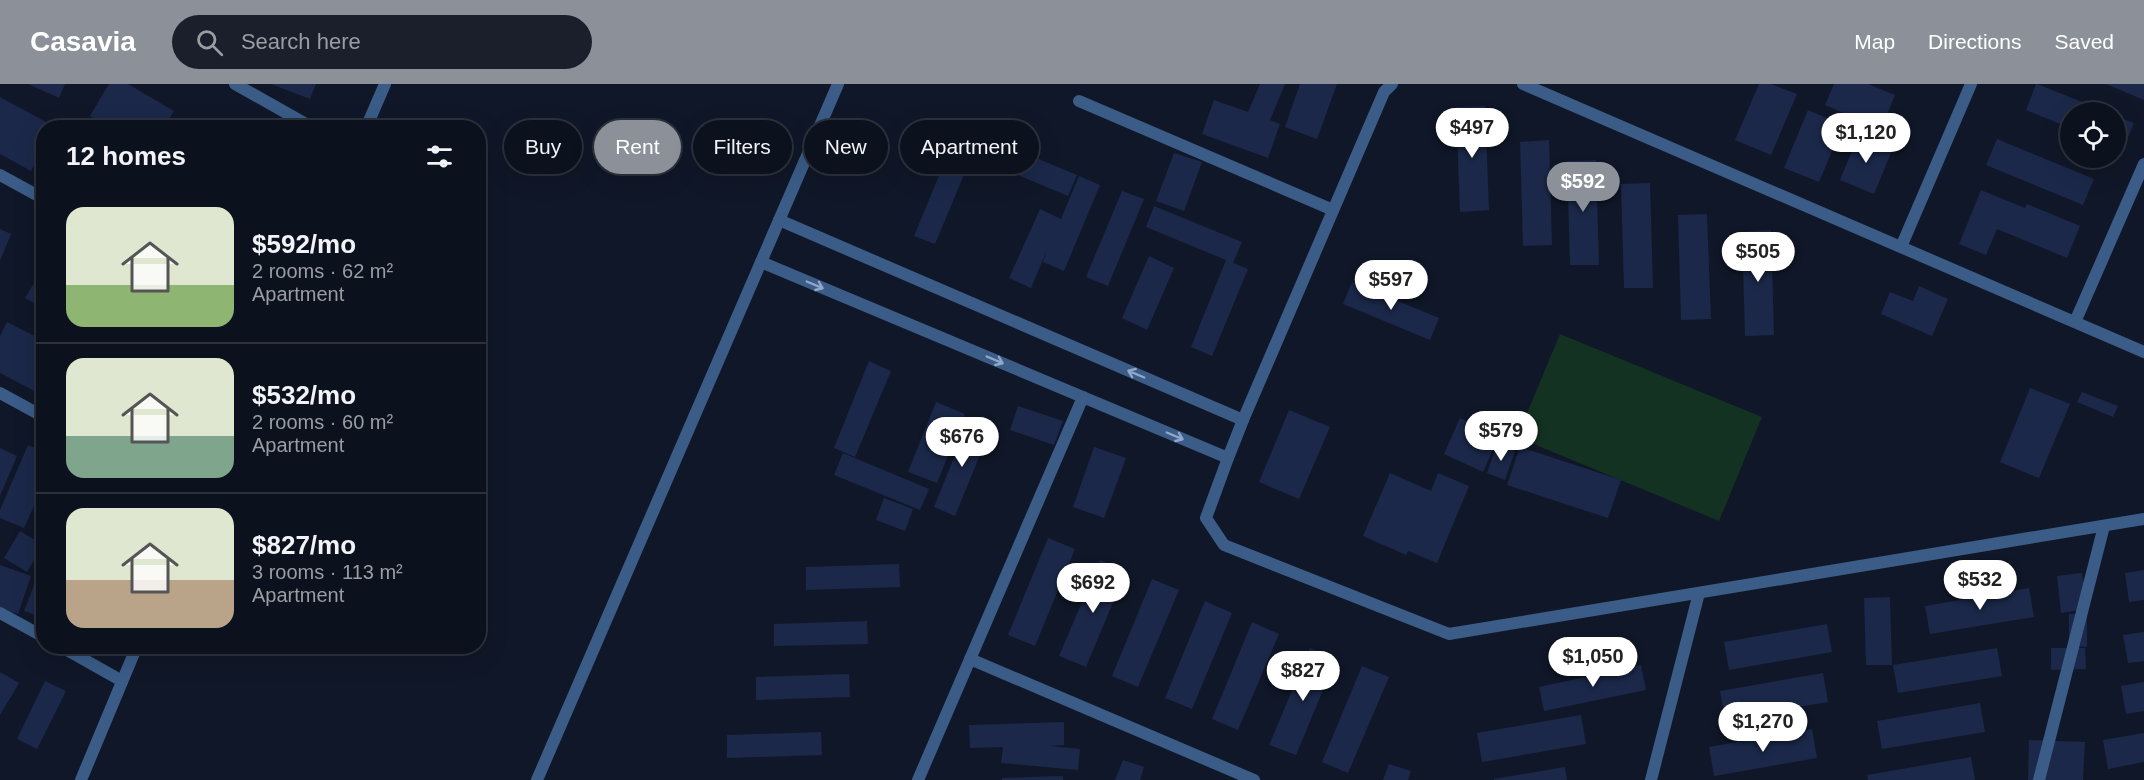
<!DOCTYPE html>
<meta charset="utf-8">
<style>
:root{--surface:#0c111e;--page:#1a1f2b;--text:#f1f3f6;--muted:#9a9da4;--line:#2c313c;--accent:#8c9099}
body{margin:0;font-family:Arial,sans-serif;background:var(--page);color:var(--text);height:100vh;display:flex;flex-direction:column;font-size:22px;white-space:nowrap}
*{box-sizing:border-box;margin:0}
p{font-size:20px;color:var(--muted)}
.icon{flex:none;width:33px;height:33px;fill:none;stroke:currentColor;stroke-width:2;stroke-linecap:round;stroke-linejoin:round}
.map{position:relative;flex:1;overflow:hidden}
.details{position:absolute;left:36px;top:36px;width:450px;height:534px;display:flex;flex-direction:column;background:var(--surface);border-radius:24px;box-shadow:0 6px 24px #0002,0 0 0 2px var(--line)}
.details>*{flex:none}
.guide{position:absolute;left:504px;top:36px;width:570px;height:54px;display:flex;gap:12px}
.tools{position:absolute;left:2060px;top:18px;display:grid;gap:12px}
.tools a{display:grid;place-items:center;width:66px;height:66px;border-radius:50%;background:var(--surface);box-shadow:0 6px 24px #0002,0 0 0 2px var(--line);font-size:30px}
.price{position:absolute;translate:-50% -51px;padding:0 14px;border-radius:21px;background:#fff;color:#222;font-size:20px;line-height:39px;filter:drop-shadow(0 2px 3px #0008)}
.price::after{content:'';position:absolute;left:50%;top:36px;width:18px;height:14px;margin-left:-9px;background:inherit;clip-path:polygon(0 0,100% 0,50% 100%)}
.price.active{background:var(--accent);color:#fff}
ul{padding:0;list-style:none}
li{display:flex;align-items:center;gap:18px;height:150px;padding:0 30px}
li+li{border-top:2px solid var(--line)}
li span{display:grid;place-items:center;flex:none;width:168px;height:120px;border-radius:18px;color:#555}
li>.icon{margin-inline-start:auto}
span .icon{width:72px;height:72px;fill:#fffc;stroke-width:1}
li b{font-size:26px}
h2{display:flex;justify-content:space-between;align-items:center;height:72px;padding:0 30px;font-size:26px}
.pill{padding:0 21px;border-radius:27px;background:var(--surface);box-shadow:0 6px 24px #0002,0 0 0 2px var(--line);font-size:21px;line-height:54px}
.pill.active{background:var(--accent);color:#fff}
header{display:flex;align-items:center;gap:36px;box-sizing:border-box;height:84px;padding:0 30px;background:var(--accent);color:#fff}
header strong{font-size:28px}
nav{display:flex;gap:33px;margin-inline-start:auto;font-size:21px}
.search{width:420px;height:54px;background:var(--page);display:flex;align-items:center;gap:15px;box-sizing:border-box;padding:0 21px;border-radius:33px;color:var(--muted);font-size:22px}
.map>svg:first-child{display:block}
.green{fill:#133222}
.building{fill:#1b2849}
.lines{fill:none;stroke-linecap:round;stroke-linejoin:round}
.lane{stroke:#3a5c87;stroke-width:12}
.street{stroke:#3a5c87;stroke-width:12}
.oneway{stroke:#90a7c9}
</style>
<header>
<strong>Casavia</strong>
<div class="search"><svg class="icon" aria-label="search" viewBox="0 0 24 24"><circle cx="10" cy="10" r="6"/><path d="M15 15l6 6"/></svg>Search here</div>
<nav><a>Map</a><a>Directions</a><a>Saved</a></nav>
</header>
<div class="map">
<svg width="2144" height="696" viewBox="0 0 2144 696">
<rect width="100%" height="100%" fill="#101728"/>
<polygon class="green" points="1560,250 1762,333 1719,437 1517,353"/>
<g class="building">
<polygon points="28,0 65,0 59,14"/>
<polygon points="109,0 128,0 174,27 168,37 178,44 109,44 90,32"/>
<polygon points="271,0 316,0 310,15"/>
<polygon points="1260,0 1285,0 1270,36 1280,40 1268,74 1202,50 1214,16 1248,28"/>
<polygon points="1300,0 1337,0 1317,55 1285,43"/>
<polygon points="1759,0 1771,0 1797,10 1771,71 1735,56"/>
<polygon points="1834,0 1868,0 1895,11 1881,45 1825,21"/>
<polygon points="2036,0 2037,0 2107,28 2070,28 2070,44 2026,26"/>
<polygon points="2106,0 2144,0 2144,16"/>
<polygon points="0,13 57,44 44,44 44,63 31,87 0,70"/>
<polygon points="1485,22 1489,126 1460,128 1456,23"/>
<polygon points="1808,26 1843,41 1819,98 1784,84"/>
<polygon points="2115,32 2134,39 2123,66 2115,63"/>
<polygon points="1859,50 1893,64 1874,110 1840,96"/>
<polygon points="991,55 1077,91 1068,112 982,76"/>
<polygon points="1997,55 2094,95 2083,121 1986,81"/>
<polygon points="1549,56 1552,161 1523,162 1520,58"/>
<polygon points="950,65 971,74 935,160 914,152"/>
<polygon points="1174,69 1202,78 1184,127 1156,117"/>
<polygon points="1596,76 1599,181 1570,181 1567,77"/>
<polygon points="1079,92 1100,101 1064,187 1043,178 1047,166 1031,204 1009,194 1040,125 1061,135"/>
<polygon points="1650,99 1653,204 1624,204 1621,100"/>
<polygon points="1981,106 2025,124 2027,120 2080,142 2067,174 1997,145 1986,171 1959,160"/>
<polygon points="1122,107 1144,115 1108,202 1086,193"/>
<polygon points="1154,122 1242,158 1233,179 1248,185 1212,272 1191,263 1226,176 1146,143"/>
<polygon points="1707,130 1711,235 1681,236 1678,131"/>
<polygon points="0,145 11,150 0,177"/>
<polygon points="1771,146 1774,251 1745,252 1742,148"/>
<polygon points="1149,172 1174,184 1147,246 1122,234"/>
<polygon points="44,182 44,224 25,214"/>
<polygon points="1352,198 1439,234 1430,256 1343,220"/>
<polygon points="1919,202 1948,215 1932,252 1881,230 1890,208 1913,217"/>
<polygon points="7,238 44,257 44,312 0,289 0,252"/>
<polygon points="869,277 891,287 855,373 834,364"/>
<polygon points="2030,304 2070,320 2039,394 2000,378"/>
<polygon points="2082,308 2118,322 2113,333 2077,318"/>
<polygon points="936,318 965,330 937,399 908,388"/>
<polygon points="1018,322 1063,337 1054,361 1010,346"/>
<polygon points="1289,326 1330,343 1299,415 1259,398"/>
<polygon points="1460,334 1499,352 1483,388 1444,370"/>
<polygon points="969,336 991,344 955,432 934,423"/>
<polygon points="1497,360 1515,367 1505,396 1487,389"/>
<polygon points="28,361 44,368 44,400 24,444 0,434 0,426"/>
<polygon points="1094,363 1126,374 1104,434 1073,423"/>
<polygon points="1520,363 1621,396 1608,434 1507,401"/>
<polygon points="0,364 17,372 0,412"/>
<polygon points="843,369 929,405 920,426 834,391"/>
<polygon points="1390,389 1431,407 1438,389 1469,402 1437,479 1408,467 1406,471 1363,452"/>
<polygon points="884,414 913,425 905,447 876,436"/>
<polygon points="20,447 43,461 27,488 4,474"/>
<polygon points="1048,454 1075,465 1035,562 1008,551"/>
<polygon points="1100,476 1126,487 1086,583 1059,572"/>
<polygon points="899,480 900,503 806,506 806,483"/>
<polygon points="0,481 31,492 18,530 0,524"/>
<polygon points="41,483 44,484 44,534 24,527"/>
<polygon points="2144,486 2144,516 2129,518 2125,489"/>
<polygon points="2082,489 2087,525 2061,529 2057,492"/>
<polygon points="1152,495 1179,506 1138,603 1112,592"/>
<polygon points="2029,504 2034,533 1930,550 1925,522"/>
<polygon points="1890,513 1892,581 1866,581 1864,514"/>
<polygon points="1205,517 1232,529 1192,625 1165,614"/>
<polygon points="2069,530 2087,530 2087,563 2069,562"/>
<polygon points="867,537 868,560 774,562 774,540"/>
<polygon points="1252,538 1279,550 1238,646 1212,635"/>
<polygon points="1827,540 1832,568 1729,586 1724,558"/>
<polygon points="2144,548 2144,577 2128,579 2123,551"/>
<polygon points="1310,564 1336,575 1296,671 1269,661"/>
<polygon points="1997,564 2002,592 1898,609 1893,581"/>
<polygon points="2051,564 2085,564 2086,585 2051,586"/>
<polygon points="1641,581 1646,606 1544,627 1539,603"/>
<polygon points="1362,582 1389,593 1348,689 1322,678"/>
<polygon points="0,588 19,599 0,631"/>
<polygon points="1823,589 1828,618 1725,635 1720,607"/>
<polygon points="849,590 850,613 756,616 756,593"/>
<polygon points="45,597 66,607 37,665 17,655"/>
<polygon points="2144,598 2144,627 2126,630 2121,602"/>
<polygon points="1980,619 1985,648 1882,665 1877,637"/>
<polygon points="1581,631 1586,660 1482,678 1477,649"/>
<polygon points="1064,638 1064,661 1050,662 1080,665 1078,686 1001,679 1003,663 970,664 969,641"/>
<polygon points="1812,645 1817,674 1714,692 1709,663"/>
<polygon points="821,648 822,671 727,674 727,651"/>
<polygon points="2144,649 2144,678 2108,685 2103,656"/>
<polygon points="2029,656 2085,658 2083,696 2028,696"/>
<polygon points="1971,673 1975,696 1868,696 1867,691"/>
<polygon points="1123,676 1144,683 1140,696 1115,696"/>
<polygon points="1389,680 1411,687 1408,696 1383,696"/>
<polygon points="1565,683 1567,696 1494,696 1494,695"/>
<polygon points="1063,692 1063,696 1002,696 1002,694"/>
</g>
<g class="lines">
<g class="lane">
<polyline points="1523,0 2144,268"/>
<polyline points="1079,17 1333,126"/>
<polyline points="1901,163 1971,0"/>
<polyline points="761,178 1228,374 1243,336 779,136"/>
<polyline points="2075,238 2144,80"/>
<polyline points="1243,336 1384,8 1392,0"/>
<polyline points="1228,374 1206,434 1224,461 1449,550 2144,435"/>
<polyline points="970,575 1254,696"/>
<polyline points="918,696 1083,313"/>
<polyline points="1651,696 1699,509"/>
<polyline points="2039,696 2104,442"/>
</g>
<g class="street">
<polyline points="235,0 313,44"/>
<polyline points="366,44 385,0"/>
<polyline points="0,91 44,115"/>
<polyline points="0,309 44,333"/>
<polyline points="0,529 44,553"/>
<polyline points="60,562 122,597"/>
<polyline points="81,696 137,562"/>
<polyline points="537,696 838,0"/>
</g>
</g>
<defs><path id="oneway-shaft" d="M-6 0H5M1.5-3L5.5 0L1.5 3" fill="none" stroke-width="1.6" stroke-linecap="round" stroke-linejoin="round" transform="scale(1.5)"/></defs>
<g class="oneway">
<use href="#oneway-shaft" transform="translate(815 201) rotate(23)"/>
<use href="#oneway-shaft" transform="translate(995 276) rotate(23)"/>
<use href="#oneway-shaft" transform="translate(1136 290) rotate(-157)"/>
<use href="#oneway-shaft" transform="translate(1175 352) rotate(23)"/>
</g>
</svg>
<div class="tools">
<a><svg class="icon" aria-label="locate" viewBox="0 0 24 24"><circle cx="12" cy="12" r="6"/><path d="M12 2v4M12 18v4M2 12h4M18 12h4"/></svg></a>
</div>
<b class="price" style="left:1472px;top:75px">$497</b>
<b class="price" style="left:1866px;top:80px">$1,120</b>
<b class="price active" style="left:1583px;top:129px">$592</b>
<b class="price" style="left:1758px;top:199px">$505</b>
<b class="price" style="left:1391px;top:227px">$597</b>
<b class="price" style="left:1501px;top:378px">$579</b>
<b class="price" style="left:962px;top:384px">$676</b>
<b class="price" style="left:1980px;top:527px">$532</b>
<b class="price" style="left:1093px;top:530px">$692</b>
<b class="price" style="left:1593px;top:604px">$1,050</b>
<b class="price" style="left:1303px;top:618px">$827</b>
<b class="price" style="left:1763px;top:669px">$1,270</b>
<div class="guide">
<a class="pill">Buy</a>
<a class="pill active">Rent</a>
<a class="pill">Filters</a>
<a class="pill">New</a>
<a class="pill">Apartment</a>
</div>
<section class="details">
<h2>12 homes<svg class="icon" aria-label="filters" viewBox="0 0 24 24"><path d="M4 7h16M4 17h16"/><circle cx="9" cy="7" r="2"/><circle cx="15" cy="17" r="2"/></svg></h2>
<ul>
<li><span style="background:linear-gradient(#dfe7d0 65%,#8fb573 0)"><svg class="icon" aria-label="home" viewBox="0 0 24 24"><path d="M3 11l9-7 9 7M6 9v11h12V9"/></svg></span><div><b>$592/mo</b><p>2 rooms · 62 m²</p><p>Apartment</p></div></li>
<li><span style="background:linear-gradient(#dfe7d0 65%,#7fa58c 0)"><svg class="icon" aria-label="home" viewBox="0 0 24 24"><path d="M3 11l9-7 9 7M6 9v11h12V9"/></svg></span><div><b>$532/mo</b><p>2 rooms · 60 m²</p><p>Apartment</p></div></li>
<li><span style="background:linear-gradient(#dfe7d0 60%,#b9a48a 0)"><svg class="icon" aria-label="home" viewBox="0 0 24 24"><path d="M3 11l9-7 9 7M6 9v11h12V9"/></svg></span><div><b>$827/mo</b><p>3 rooms · 113 m²</p><p>Apartment</p></div></li>
</ul>
</section>
</div>
